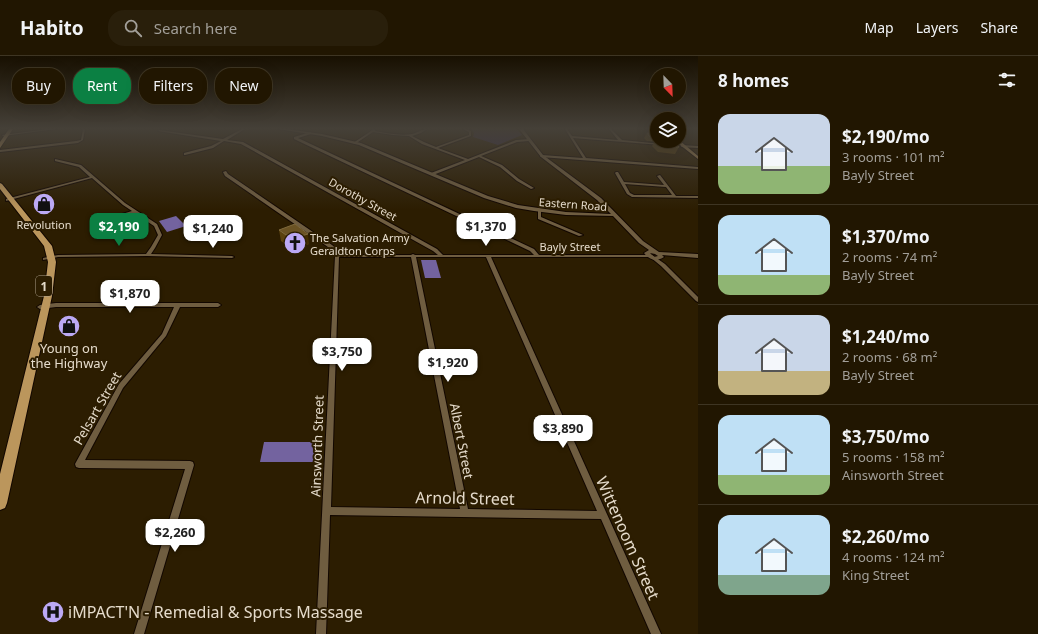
<!DOCTYPE html>
<meta charset="utf-8">
<style>
:root{--surface:#211601;--page:#291f0b;--text:#f1f3f6;--muted:#a29f99;--line:#3e3523;--accent:#0b8043}
body{margin:0;font-family:"Noto Sans",sans-serif;background:var(--page);color:var(--text);height:100vh;display:flex;flex-direction:column;font-size:15px;white-space:nowrap}
*{box-sizing:border-box;margin:0}
p{font-size:13px;color:var(--muted)}
.icon{flex:none;width:22px;height:22px;fill:none;stroke:currentColor;stroke-width:2;stroke-linecap:round;stroke-linejoin:round}
.map{position:relative;flex:1;overflow:hidden}
.drawer{display:flex;flex-direction:column;background:var(--surface);width:340px}
.drawer>*{flex:none}
.top-card{position:absolute;left:12px;top:12px;width:380px;height:36px;display:flex;gap:8px}
.needle{width:26px;rotate:157deg}
.buttons{position:absolute;left:650px;top:12px;display:grid;gap:8px}
.buttons a{display:grid;place-items:center;width:36px;height:36px;border-radius:50%;background:var(--surface);box-shadow:0 4px 16px #0002,0 0 0 1px var(--line);font-size:20px}
.price{position:absolute;translate:-50% -34px;padding:0 9px;border-radius:8px;background:#fff;color:#222;font-size:13px;line-height:26px;filter:drop-shadow(0 1px 2px #0008)}
.price::after{content:'';position:absolute;left:50%;top:24px;width:12px;height:9px;margin-left:-6px;background:inherit;clip-path:polygon(0 0,100% 0,50% 100%)}
.price.on{background:var(--accent);color:#fff}
ul{padding:0;list-style:none}
li{display:flex;align-items:center;gap:12px;height:100px;padding:0 20px}
li+li{border-top:1px solid var(--line)}
li span{display:grid;place-items:center;flex:none;width:112px;height:80px;border-radius:12px;color:#555}
li>.icon{margin-inline-start:auto}
span .icon{width:48px;height:48px;fill:#fffc;stroke-width:1}
li b{font-size:17px}
h2{display:flex;justify-content:space-between;align-items:center;height:48px;padding:0 20px;font-size:17px}
.chip{padding:0 14px;border-radius:16px;background:var(--surface);box-shadow:0 4px 16px #0002,0 0 0 1px var(--line);font-size:14px;line-height:36px}
.chip.on{background:var(--accent);color:#fff}
header{display:flex;align-items:center;gap:24px;box-sizing:border-box;height:56px;padding:0 20px;background:var(--surface);border-bottom:1px solid var(--line)}
header strong{font-size:19px}
nav{display:flex;gap:22px;margin-inline-start:auto;font-size:14px}
.search{width:280px;height:36px;background:var(--page);display:flex;align-items:center;gap:10px;box-sizing:border-box;padding:0 14px;border-radius:16px;color:var(--muted);font-size:15px}
main{display:flex;flex:1;min-height:0}
.map>svg:first-child{display:block}
.green{fill:#362b52}
.water{fill:#73639f}
.lines{fill:none;stroke-linecap:round;stroke-linejoin:round}
.minor-casing{stroke:#120700;stroke-width:2}
.tertiary-casing{stroke:#120700;stroke-width:2}
.primary-casing{stroke:#120700;stroke-width:2}
.trunk-casing{stroke:#120700;stroke-width:2}
.minor{fill:#6f5d40;fill-rule:evenodd}
.tertiary{fill:#6f5d40;fill-rule:evenodd}
.primary{fill:#a88855;fill-rule:evenodd}
.trunk{fill:#bb965c;fill-rule:evenodd}
.wall{fill:#5b420e}
.shaded-wall{fill:#422c00}
.building{fill:#6a5223;stroke:#7d683d}
.labels{text-anchor:middle;dominant-baseline:central;stroke-width:4;stroke-linejoin:round;paint-order:stroke}
.far-street-label{font-size:11px;fill:#e5dbcb;stroke:#2c1d01}
.far-poi-label{font-size:11px;fill:#e5dbcb;stroke:#2c1d01}
.shield{fill:#2c1d01;stroke:#aea28e;stroke-width:1}
.shield-label{font-size:12px;font-weight:bold;fill:#e5dbcb}
.poi-label{font-size:13px;fill:#e5dbcb;stroke:#2c1d01}
.street-label{font-size:13px;fill:#e5dbcb;stroke:#2c1d01}
.near-street-label{font-size:16px;fill:#e5dbcb;stroke:#2c1d01}
.near-poi-label{font-size:16px;fill:#e5dbcb;stroke:#2c1d01;text-anchor:start}
</style>
<header>
<strong>Habito</strong>
<div class="search"><svg class="icon" aria-label="search" viewBox="0 0 24 24"><circle cx="10" cy="10" r="6"/><path d="M15 15l6 6"/></svg>Search here</div>
<nav><a>Map</a><a>Layers</a><a>Share</a></nav>
</header>
<main>
<div class="map">
<svg width="698" height="578" viewBox="0 0 698 578">
<rect width="100%" height="100%" fill="#2c1d01"/>
<polygon class="green" points="471,73 517,73 522,79 498,89 473,81 474,77"/>
<g class="water">
<polygon points="176,160 186,170 167,176 159,165"/>
<polygon points="421,204 436,204 441,222 425,222"/>
<polygon points="264,386 318,386 317,406 260,406"/>
</g>
<g class="lines">
<g class="minor-casing">
<g id="minor">
<polygon points="49,73 56,73 3,80 2,79"/>
<polygon points="83,73 85,73 83,84 78,87 0,96 0,94 76,85 81,84"/>
<path d="M 242,73 L 245,73 L 227,84 L 243,86 L 437,193 L 443,199 L 534,199 L 530,195 L 294,83 L 294,81 L 311,76 L 311,78 L 298,82 L 534,193 L 539,199 L 652,199 L 665,208 L 698,241 L 698,246 L 696,245 L 661,210 L 650,201 L 491,201 L 661,578 L 651,578 L 601,463 L 330,459 L 326,578 L 316,578 L 335,200 L 333,195 L 328,191 L 225,120 L 223,116 L 226,115 L 228,118 L 332,189 L 337,193 L 339,199 L 411,199 L 413,198 L 415,199 L 438,199 L 433,195 L 241,88 L 224,85 L 213,92 L 185,99 L 184,99 L 184,97 L 211,90 L 221,85 L 158,75 L 159,74 L 223,83 ZM 339,201 L 411,201 L 460,453 L 331,451 ZM 416,201 L 486,201 L 597,455 L 468,453 Z"/>
<path d="M 374,73 L 375,74 L 375,75 C 387,77 399,80 412,78 C 417,77 422,73 427,73 L 421,77 L 412,80 L 424,86 L 436,91 L 469,79 L 469,76 L 463,73 L 466,73 L 471,75 L 471,80 L 438,92 L 468,103 L 516,84 L 530,83 L 529,85 L 517,86 L 481,100 L 502,109 L 519,123 L 534,132 L 531,133 L 517,125 L 500,111 L 479,101 L 433,119 L 431,119 L 431,117 L 465,104 L 422,88 L 409,80 L 393,79 L 373,76 L 355,88 L 353,87 Z"/>
<polygon points="565,73 567,73 572,80 618,84 609,73 611,73 622,84 662,88 661,89 573,82 586,102 698,111 698,113 541,101 540,100 542,99 583,102"/>
<polygon points="55,103 81,109 125,147 157,168 162,179 155,192 151,198 232,200 234,201 232,202 147,200 58,201 43,204 43,202 58,199 146,198 151,191 158,179 154,170 134,157 110,164 91,167 91,165 109,162 132,155 123,149 92,122 6,145 6,143 90,121 79,111 55,105"/>
<path d="M 616,116 L 618,116 L 624,126 L 664,129 L 657,120 L 660,119 L 676,140 L 698,140 L 698,142 L 632,141 L 627,138 L 615,117 ZM 625,128 L 666,131 L 672,139 L 634,139 L 630,137 Z"/>
<polygon points="538,154 541,155 541,161 583,179 579,180 538,163"/>
<polygon points="56,247 218,247 221,249 218,251 180,251 166,280 123,332 85,404 190,405 193,406 194,409 144,578 134,578 185,413 79,412 76,411 75,408 119,328 162,278 174,251 56,251 40,253 37,251 40,249"/>
</g>
</g>
<g class="tertiary-casing">
<g id="tertiary">
<path d="M 278,73 L 286,73 L 322,78 L 361,87 L 488,140 L 518,149 L 566,156 L 611,158 L 597,144 L 541,101 L 519,73 L 523,73 L 543,99 L 601,142 L 643,185 L 659,196 L 698,198 L 698,202 L 662,199 L 664,201 C 657,206 649,204 644,197 L 649,194 L 639,187 L 613,160 L 566,159 L 534,155 L 516,152 L 484,142 L 359,89 L 322,80 ZM 650,197 L 655,198 L 658,200 L 654,201 Z"/>
<polygon points="682,89 698,90 698,92 681,91"/>
</g>
</g>
<g class="primary-casing">
<polygon id="primary" points="679,84 698,100 698,103 675,85"/>
</g>
<g class="trunk-casing">
<g id="trunk">
<polygon points="9,73 13,73 0,92 0,86"/>
<polygon points="0,127 2,128 52,190 56,206 52,240 7,447 5,452 0,454 0,418 44,240 48,206 44,190 0,133"/>
</g>
</g>
<use href="#minor" class="minor"/>
<use href="#tertiary" class="tertiary"/>
<use href="#primary" class="primary"/>
<use href="#trunk" class="trunk"/>
</g>
<g class="wall">
<polygon points="647,77 657,78 657,85 679,91 675,98 658,96 652,90 655,85 647,85 644,82"/>
<polygon points="295,168 309,188 299,192 295,190 292,191 290,189 288,190 281,185 279,174"/>
</g>
<g class="shaded-wall">
<polygon points="289,178 290,189 288,190 286,179"/>
<polygon points="308,178 309,188 299,192 298,181"/>
<polygon points="294,179 295,190 292,191 291,180"/>
</g>
<g class="building">
<polygon points="647,77 657,78 657,81 649,80"/>
<polygon points="657,85 672,85 679,91 662,90"/>
<polygon points="295,168 308,178 298,181 294,179 291,180 289,178 286,179 279,174"/>
</g>
<linearGradient id="sky" x2="0" y2="1"><stop stop-color="#181001"/><stop offset="0.47" stop-color="#454038"/><stop offset="1" stop-color="#454038" stop-opacity="0"/></linearGradient>
<rect width="698" height="154" fill="url(#sky)"/>
<defs>
<g id="shop-disc" transform="scale(1.15)"><circle r="9.5" fill="#bca9f5" stroke="#2c1d01"/><path d="M-5-2.5h2.3a2.7 3.5 0 0 1 5.4 0H5L5.5 6h-11ZM-1.5-2.5h3a1.5 2.3 0 0 0-3 0Z" fill="#111"/></g>
<g id="church-disc" transform="scale(1.15)"><circle r="9.5" fill="#bca9f5" stroke="#2c1d01"/><path d="M-1.2-6h2.4v3.5h3.3v2.4h-3.3V6h-2.4V-.1h-3.3v-2.4h3.3Z" fill="#111"/></g>
<g id="hospital-disc" transform="scale(1.15)"><circle r="9.5" fill="#bca9f5" stroke="#2c1d01"/><path d="M-5-5h3v3.5h4V-5h3V5h-3V1.5h-4V5h-3Z" fill="#111"/></g>
</defs>
<g fill-rule="evenodd">
<use href="#shop-disc" x="44" y="148"/>
<use href="#church-disc" x="295" y="187"/>
<use href="#shop-disc" x="69" y="270"/>
<use href="#hospital-disc" x="53" y="556"/>
</g>
<g class="labels">
<g class="far-street-label">
<text transform="translate(363 143) rotate(29)">Dorothy Street</text>
<text transform="translate(573 148) rotate(4)">Eastern Road</text>
<text x="570" y="190">Bayly Street</text>
</g>
<g class="far-poi-label">
<text x="44" y="168">Revolution</text>
<text x="310" y="181" text-anchor="start">The Salvation Army<tspan x="310" dy="13">Geraldton Corps</tspan></text>
</g>
<rect class="shield" x="36" y="220" width="16" height="20" rx="3"/>
<g class="shield-label">
<text x="44" y="230">1</text>
</g>
<g class="poi-label">
<text x="69" y="292">Young on<tspan x="69" dy="15">the Highway</tspan></text>
</g>
<g class="street-label">
<text transform="translate(97 352) rotate(-60)">Pelsart Street</text>
<text transform="translate(462 385) rotate(79)">Albert Street</text>
<text transform="translate(317 390) rotate(-88)">Ainsworth Street</text>
</g>
<g class="near-street-label">
<text transform="translate(465 442) rotate(1)">Arnold Street</text>
<text transform="translate(628 482) rotate(66)">Wittenoom Street</text>
</g>
<g class="near-poi-label">
<text x="68" y="556">iMPACT'N - Remedial &amp; Sports Massage</text>
</g>
</g>
</svg>
<div class="buttons">
<a><svg class="needle" viewBox="-14 -14 28 28"><path d="M0-13l5 13h-10z" fill="#e53935"/><path d="M0 13l5-13h-10z" fill="#a29f99"/></svg></a>
<a><svg class="icon" aria-label="layers" viewBox="0 0 24 24"><path d="M12 4l9 5-9 5-9-5zM3 14l9 5 9-5"/></svg></a>
</div>
<b class="price on" style="left:119px;top:191px">$2,190</b>
<b class="price" style="left:486px;top:191px">$1,370</b>
<b class="price" style="left:213px;top:193px">$1,240</b>
<b class="price" style="left:130px;top:258px">$1,870</b>
<b class="price" style="left:342px;top:316px">$3,750</b>
<b class="price" style="left:448px;top:327px">$1,920</b>
<b class="price" style="left:563px;top:393px">$3,890</b>
<b class="price" style="left:175px;top:497px">$2,260</b>
<div class="top-card">
<a class="chip">Buy</a>
<a class="chip on">Rent</a>
<a class="chip">Filters</a>
<a class="chip">New</a>
</div>
</div>
<section class="drawer">
<h2>8 homes<svg class="icon" aria-label="filters" viewBox="0 0 24 24"><path d="M4 7h16M4 17h16"/><circle cx="9" cy="7" r="2"/><circle cx="15" cy="17" r="2"/></svg></h2>
<ul>
<li><span style="background:linear-gradient(#c9d6e8 65%,#8fb573 0)"><svg class="icon" aria-label="home" viewBox="0 0 24 24"><path d="M3 11l9-7 9 7M6 9v11h12V9"/></svg></span><div><b>$2,190/mo</b><p>3 rooms · 101 m²</p><p>Bayly Street</p></div></li>
<li><span style="background:linear-gradient(#bfe0f5 75%,#8fb573 0)"><svg class="icon" aria-label="home" viewBox="0 0 24 24"><path d="M3 11l9-7 9 7M6 9v11h12V9"/></svg></span><div><b>$1,370/mo</b><p>2 rooms · 74 m²</p><p>Bayly Street</p></div></li>
<li><span style="background:linear-gradient(#c9d6e8 70%,#c2b280 0)"><svg class="icon" aria-label="home" viewBox="0 0 24 24"><path d="M3 11l9-7 9 7M6 9v11h12V9"/></svg></span><div><b>$1,240/mo</b><p>2 rooms · 68 m²</p><p>Bayly Street</p></div></li>
<li><span style="background:linear-gradient(#bfe0f5 75%,#8fb573 0)"><svg class="icon" aria-label="home" viewBox="0 0 24 24"><path d="M3 11l9-7 9 7M6 9v11h12V9"/></svg></span><div><b>$3,750/mo</b><p>5 rooms · 158 m²</p><p>Ainsworth Street</p></div></li>
<li><span style="background:linear-gradient(#bfe0f5 75%,#7fa58c 0)"><svg class="icon" aria-label="home" viewBox="0 0 24 24"><path d="M3 11l9-7 9 7M6 9v11h12V9"/></svg></span><div><b>$2,260/mo</b><p>4 rooms · 124 m²</p><p>King Street</p></div></li>
</ul>
</section>
</main>
